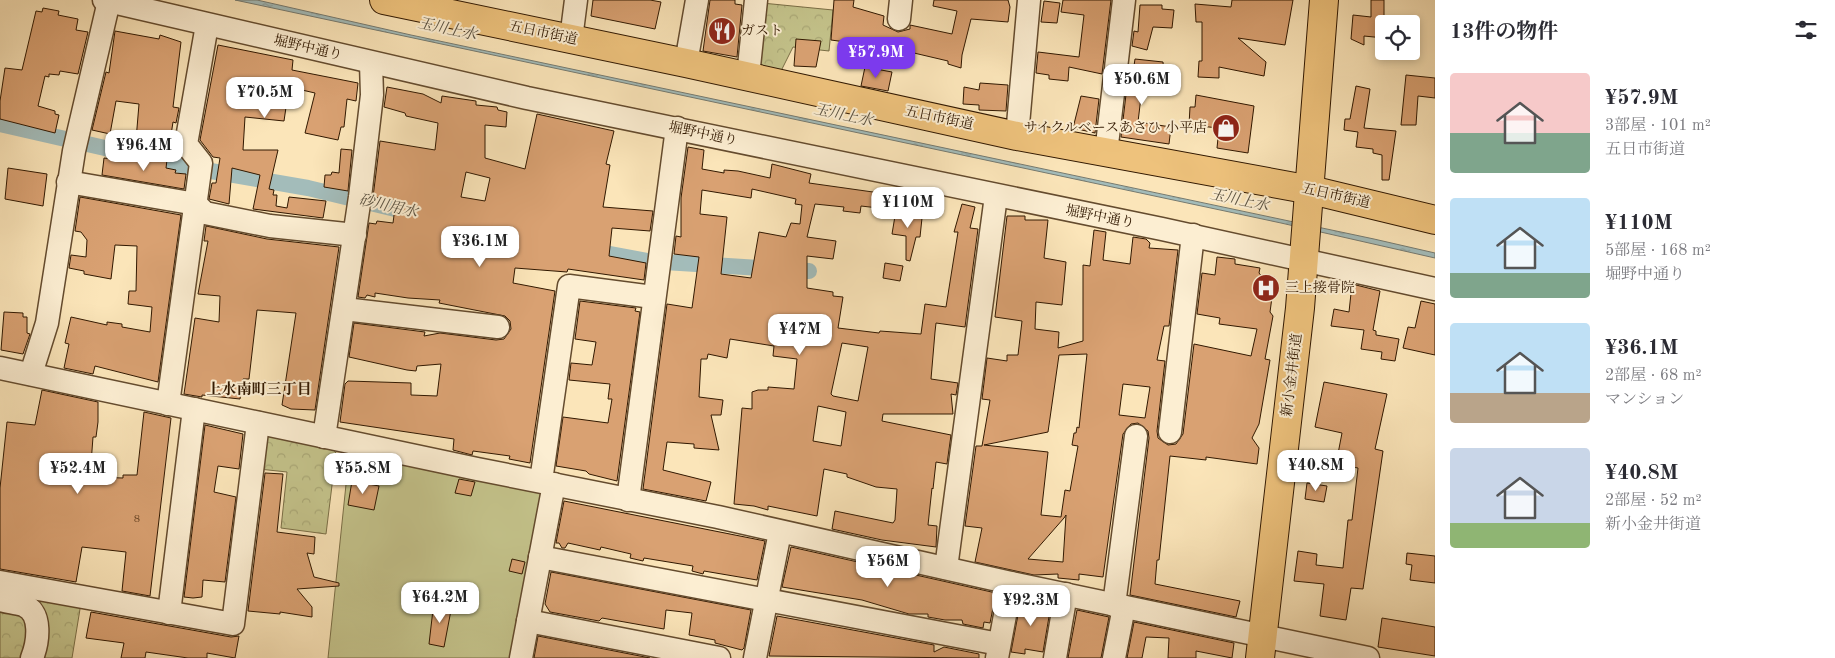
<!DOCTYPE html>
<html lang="ja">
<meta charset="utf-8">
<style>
:root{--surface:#fff;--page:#f7f7f7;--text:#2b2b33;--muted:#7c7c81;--accent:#7c3aed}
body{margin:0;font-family:"Old Standard TT","Noto Serif JP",serif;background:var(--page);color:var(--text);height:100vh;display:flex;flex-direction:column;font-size:19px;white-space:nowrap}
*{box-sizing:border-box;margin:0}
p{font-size:16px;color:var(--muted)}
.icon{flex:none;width:28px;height:28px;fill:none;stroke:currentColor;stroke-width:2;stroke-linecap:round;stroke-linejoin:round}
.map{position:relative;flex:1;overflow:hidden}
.drawer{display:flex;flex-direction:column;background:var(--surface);width:400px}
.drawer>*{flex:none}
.tools{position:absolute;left:1375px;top:15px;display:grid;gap:10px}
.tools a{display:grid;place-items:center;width:45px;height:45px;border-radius:5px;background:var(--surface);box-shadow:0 2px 8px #0003;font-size:25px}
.price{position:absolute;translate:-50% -42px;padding:0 11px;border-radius:10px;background:#fff;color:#222;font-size:16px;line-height:32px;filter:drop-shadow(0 1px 2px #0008)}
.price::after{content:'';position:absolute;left:50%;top:30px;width:15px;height:11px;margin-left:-8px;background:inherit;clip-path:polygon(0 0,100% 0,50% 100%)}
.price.on{background:var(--accent);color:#fff}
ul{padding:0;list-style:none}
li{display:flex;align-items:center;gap:15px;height:125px;padding:0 15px}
li span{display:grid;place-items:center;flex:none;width:140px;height:100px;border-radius:5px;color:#555}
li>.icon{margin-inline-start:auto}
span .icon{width:60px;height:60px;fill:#fffc;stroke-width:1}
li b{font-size:21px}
h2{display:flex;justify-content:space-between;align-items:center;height:60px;padding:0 15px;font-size:21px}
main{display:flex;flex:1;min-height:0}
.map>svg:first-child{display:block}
.park{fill:url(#park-crowns);stroke:#7a6e46}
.pitch{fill:#c4c38b;stroke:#7a6e46}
.water{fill:url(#water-ripples);stroke:#757a70}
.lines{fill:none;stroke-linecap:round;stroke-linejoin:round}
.canal{stroke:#a3bcba;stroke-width:16}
.building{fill:#d9a172;stroke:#311800;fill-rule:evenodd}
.minor-casing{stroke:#644b2e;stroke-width:25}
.major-casing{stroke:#311800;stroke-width:30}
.minor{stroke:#fceed2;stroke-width:22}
.major{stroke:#eec27c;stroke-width:28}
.labels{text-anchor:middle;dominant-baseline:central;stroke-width:4;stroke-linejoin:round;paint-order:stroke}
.number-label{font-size:11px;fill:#5b3a1c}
.poi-label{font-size:14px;fill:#311800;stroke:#fceed2;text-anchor:start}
.street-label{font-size:14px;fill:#311800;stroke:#fceed2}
.water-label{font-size:15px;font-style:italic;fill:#595141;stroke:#fceed2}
.neighbourhood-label{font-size:15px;font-weight:bold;fill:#311800;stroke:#fceed2}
</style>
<main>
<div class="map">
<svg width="1435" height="658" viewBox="0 0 1435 658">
<defs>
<pattern id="park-crowns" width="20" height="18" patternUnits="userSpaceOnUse" patternTransform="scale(1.25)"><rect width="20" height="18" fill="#c4c38b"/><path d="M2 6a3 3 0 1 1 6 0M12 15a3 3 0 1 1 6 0" fill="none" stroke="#a9a776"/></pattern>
<pattern id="water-ripples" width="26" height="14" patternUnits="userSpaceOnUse" patternTransform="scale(1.25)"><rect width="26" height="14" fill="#a3bcba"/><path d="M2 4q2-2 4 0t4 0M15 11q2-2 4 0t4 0" fill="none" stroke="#8da19e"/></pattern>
</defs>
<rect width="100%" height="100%" fill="#fbe5b9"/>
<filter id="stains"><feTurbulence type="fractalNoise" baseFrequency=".004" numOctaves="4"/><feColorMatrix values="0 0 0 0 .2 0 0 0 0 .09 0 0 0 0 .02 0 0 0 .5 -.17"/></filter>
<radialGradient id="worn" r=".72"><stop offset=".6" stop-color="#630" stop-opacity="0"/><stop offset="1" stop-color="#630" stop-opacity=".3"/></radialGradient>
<g class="park">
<polygon points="762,3 833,10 829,51 793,47 779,75 760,70"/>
<polygon points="263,435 329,444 336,453 326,534 281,528 287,472 259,469"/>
<polygon points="0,588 81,603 72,658 0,658"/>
</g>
<polygon class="pitch" points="350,446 547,487 514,658 328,658"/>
<polygon class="water" points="235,0 257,0 411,35 1374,239 1435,253 1435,258 1281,223"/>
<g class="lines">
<g class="canal">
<polyline points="0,124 188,167 308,188 416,214"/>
<polyline points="589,250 648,261 809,271"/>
</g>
</g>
<g class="building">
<polygon points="593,0 650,0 661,2 655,29 591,16"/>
<polygon points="710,0 735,0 735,4 742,5 737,57 703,51"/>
<polygon points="834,0 854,0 853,7 884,16 883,25 898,32 910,29 910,25 952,34 957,11 933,6 934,0 1008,0 1010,7 1008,22 971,19 962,55 961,68 948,64 948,61 897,49 831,40"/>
<polygon points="1063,0 1111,0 1102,74 1069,67 1068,81 1049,79 1049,75 1036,73 1038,52 1079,57 1084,15 1061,12"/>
<polygon points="1232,0 1293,0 1285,45 1238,38 1266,62 1264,76 1219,67 1219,78 1198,77 1199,61 1202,61 1202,22 1196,22 1195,4 1231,7"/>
<polygon points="1371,0 1384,0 1384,38 1364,36 1364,45 1351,39 1353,15 1371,17"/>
<polygon points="1044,1 1060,3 1057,23 1041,22"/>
<polygon points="1140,5 1162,5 1162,9 1174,10 1172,28 1153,27 1147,50 1132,46 1134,31 1138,32"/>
<polygon points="43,8 59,11 58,15 78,19 76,30 88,32 78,74 60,71 59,75 49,74 49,77 45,76 38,106 55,111 55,114 59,115 55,133 0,119 0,101 5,68 22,70 36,11 42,12"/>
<polygon points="115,31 159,39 160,35 181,42 173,107 179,108 176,123 173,122 169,148 136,140 139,104 116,101 110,134 92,130 106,72 109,73"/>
<polygon points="796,39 821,41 816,67 794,66"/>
<polygon points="218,45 293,60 292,70 358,83 356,101 347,99 344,127 341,127 338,140 305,133 315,93 289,87 284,121 245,117 243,150 278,150 269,189 274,190 273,195 277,195 276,206 287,208 289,197 326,201 323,218 253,209 260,175 232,168 229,204 209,199 212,183 216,183 220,158 213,157 200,140"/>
<polygon points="1135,59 1163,62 1164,76 1150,76 1150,81 1143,80 1138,122 1171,127 1169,144 1121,137 1127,86 1131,86"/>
<polygon points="865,67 892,72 888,91 861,86"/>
<polygon points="1406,75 1435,78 1435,98 1418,96 1416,125 1401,125"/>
<polygon points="980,83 1008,85 1006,111 979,110 979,105 963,104 964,87 979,90"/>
<polygon points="1356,86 1370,89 1364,128 1396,131 1389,180 1382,180 1382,155 1373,153 1373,149 1356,147 1358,132 1344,130 1345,119 1350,119"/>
<path d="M 387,87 L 423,94 L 441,103 L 442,96 L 476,101 L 476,105 L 497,107 L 498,110 L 507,112 L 506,127 L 485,125 L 485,158 L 525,169 L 537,114 L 614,131 L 606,164 L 610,165 L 603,207 L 653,211 L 650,231 L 612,228 L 609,256 L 646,263 L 644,280 L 568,269 L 567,272 L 515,268 L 513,283 L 555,291 L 530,463 L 509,459 L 510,456 L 473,451 L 472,455 L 453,450 L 454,439 L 340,422 L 345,384 L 348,381 L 411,383 L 411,395 L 437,396 L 441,364 L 417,366 L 416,371 L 407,370 L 349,357 L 354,323 L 425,332 L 424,336 L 440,333 L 496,340 L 504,339 L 511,329 L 510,321 L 505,316 L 439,303 L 440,300 L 408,298 L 375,293 L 375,297 L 367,295 L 365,298 L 358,297 L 369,223 L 376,224 L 377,221 L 393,223 L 396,200 L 373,197 L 380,141 L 435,150 L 438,123 L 406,116 L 405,113 L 384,107 ZM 466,172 L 490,178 L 485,201 L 461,197 Z"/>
<polygon points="1196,95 1254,106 1248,153 1217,148 1219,128 1189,125 1190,107 1195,107"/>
<polygon points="1081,96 1099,99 1095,133 1073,128"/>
<path d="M 688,147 L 704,150 L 702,169 L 724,173 L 724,170 L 738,171 L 770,178 L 772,164 L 811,174 L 809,183 L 880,193 L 881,189 L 899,192 L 896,210 L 861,206 L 860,213 L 843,211 L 844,207 L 815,204 L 807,237 L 836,241 L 833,259 L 807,256 L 807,288 L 833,292 L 833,296 L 843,297 L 838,328 L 879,333 L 880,331 L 921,334 L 925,304 L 946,307 L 958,232 L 954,232 L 962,204 L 975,207 L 970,228 L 978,229 L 965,327 L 936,323 L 935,332 L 931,379 L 958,383 L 956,395 L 951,394 L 953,414 L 883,414 L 882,421 L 951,435 L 947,464 L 936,462 L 933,489 L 932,488 L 928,525 L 937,526 L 936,547 L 882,540 L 832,529 L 835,511 L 893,523 L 895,520 L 897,489 L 876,487 L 847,477 L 847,474 L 824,469 L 817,516 L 768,506 L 768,510 L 754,506 L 734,504 L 742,408 L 752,409 L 752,392 L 758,390 L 768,390 L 768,387 L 794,389 L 797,359 L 773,356 L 774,346 L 730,339 L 727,358 L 708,354 L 707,359 L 701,359 L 699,397 L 723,400 L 721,415 L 711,415 L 719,450 L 694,448 L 694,444 L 667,442 L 663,470 L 711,482 L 706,501 L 643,489 L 667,304 L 692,308 L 699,257 L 674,254 L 676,236 L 681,237 L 681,198 ZM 752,189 L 796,199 L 795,204 L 802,205 L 800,224 L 791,223 L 786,237 L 759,232 L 751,278 L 721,274 L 727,217 L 700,214 L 702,190 L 751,198 ZM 842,343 L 868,347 L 858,401 L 833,396 L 831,394 ZM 818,406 L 846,412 L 841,446 L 813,441 Z"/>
<polygon points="341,149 352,150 348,191 324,187 325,175 331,175 332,172 339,173"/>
<polygon points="129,157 167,160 166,168 176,170 175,173 186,174 184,189 102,175 104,158 128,161"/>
<polygon points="8,168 47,174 43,206 5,199"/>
<polygon points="80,197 181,215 158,382 95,366 93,374 64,368 69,344 65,343 71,317 107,325 107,322 122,324 122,327 150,332 152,307 128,304 129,291 136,291 137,246 115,245 111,279 84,274 84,271 69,268 71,255 86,257 87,240 81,232 75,231"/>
<polygon points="896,210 920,214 919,218 922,218 920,237 916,237 910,261 906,260 906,236 892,234"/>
<path d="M 1007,216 L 1025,216 L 1025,220 L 1048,220 L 1044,258 L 1066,262 L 1062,305 L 1036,302 L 1035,329 L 1059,332 L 1058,348 L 1083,341 L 1083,265 L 1090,266 L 1094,230 L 1106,232 L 1103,260 L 1130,264 L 1133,237 L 1146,239 L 1150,243 L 1149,248 L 1178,250 L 1169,326 L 1164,326 L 1157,360 L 1165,361 L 1157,431 L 1158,438 L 1168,445 L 1176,444 L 1183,434 L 1194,344 L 1251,356 L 1257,329 L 1219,324 L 1220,318 L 1197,314 L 1202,273 L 1215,275 L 1217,257 L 1235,259 L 1235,264 L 1260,268 L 1259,273 L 1273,290 L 1270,312 L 1273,316 L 1265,359 L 1270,360 L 1259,424 L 1252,438 L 1259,448 L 1257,464 L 1206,457 L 1206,460 L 1170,456 L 1159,560 L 1157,560 L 1155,584 L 1240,601 L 1236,617 L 1130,595 L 1149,438 L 1148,431 L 1138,423 L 1131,424 L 1123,434 L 1103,577 L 1079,574 L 1079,580 L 1058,578 L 1058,574 L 1034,575 L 975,562 L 982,528 L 965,526 L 976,446 L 982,446 L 990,400 L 982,399 L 987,358 L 1007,361 L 1007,355 L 1018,355 L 1022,321 L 995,317 ZM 1087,354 L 1079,428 L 1077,427 L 1076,433 L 1074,433 L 1072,445 L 1078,446 L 1070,491 L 1065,490 L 1061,517 L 1041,515 L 1048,452 L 984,445 L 1048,432 L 1059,355 ZM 1123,384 L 1150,387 L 1145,418 L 1119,415 ZM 1066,515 L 1063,562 L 1028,559 L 1064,518 Z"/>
<polygon points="206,226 267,239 339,247 315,410 291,409 282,405 296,313 257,310 249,379 243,379 240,399 202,395 202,397 184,394 195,318 219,322 220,296 198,294 208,241 204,241"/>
<polygon points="885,263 903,266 900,281 883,278"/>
<polygon points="1352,284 1380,291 1373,330 1376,331 1376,335 1399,339 1395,361 1381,359 1382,352 1361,349 1364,330 1331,326 1334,309 1349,312"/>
<polygon points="580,301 636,308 635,311 640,312 617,481 589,474 586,471 556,466 563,417 608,423 612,399 608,399 610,384 569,380 571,363 592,365 596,342 575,339"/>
<polygon points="1421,301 1435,304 1435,355 1403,348 1408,327 1415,328"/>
<polygon points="4,312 23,313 23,317 27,317 27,333 30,334 23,354 1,350"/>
<polygon points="1324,382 1387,394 1375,449 1383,451 1363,589 1351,588 1346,620 1320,616 1324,584 1294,581 1298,551 1317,554 1316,565 1343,568 1348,520 1352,520 1358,468 1336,464 1342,433 1315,427"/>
<polygon points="42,390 98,402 98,422 96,437 93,437 90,477 123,478 123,475 137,475 144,412 171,418 150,596 122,591 126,552 82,547 76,582 0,569 0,488 7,422 35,425"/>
<polygon points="205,425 243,434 239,469 218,466 214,492 236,497 225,582 203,580 202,597 193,598 184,597"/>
<polygon points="265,473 283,474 277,532 315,537 314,554 307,553 314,577 339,583 339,586 297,589 312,607 312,617 280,612 280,614 248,611"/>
<polygon points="459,479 475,482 471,496 455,493"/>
<polygon points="352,481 379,486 374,510 348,505"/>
<polygon points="1307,483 1327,486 1324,502 1305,499"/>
<polygon points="564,501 765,541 757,580 704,571 703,574 692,571 693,566 644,558 643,561 630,558 631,554 601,547 600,550 568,543 565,548 562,548 559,543 556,543"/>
<polygon points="791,547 996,593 990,623 984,622 983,628 963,624 962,620 945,620 928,617 928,614 909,614 862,600 782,587"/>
<polygon points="1407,553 1435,556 1435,583 1410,580 1412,565 1406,564"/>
<polygon points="512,559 525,562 522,574 509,571"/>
<polygon points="551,572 751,610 744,648 742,650 715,643 715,640 689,635 692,613 666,610 664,629 602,618 599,621 550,612 545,604"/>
<polygon points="1021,599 1051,605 1043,652 1025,649 1025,654 1011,652"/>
<polygon points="434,601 452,605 444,647 429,644"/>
<polygon points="1077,610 1109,617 1101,658 1068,658"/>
<polygon points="91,612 231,637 239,636 235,658 207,653 207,658 188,658 146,652 145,658 121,658 124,643 86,638"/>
<polygon points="777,616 934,645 934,652 944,647 979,654 979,658 769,656"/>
<polygon points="1382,618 1435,627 1435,656 1378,647"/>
<polygon points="1134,622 1234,643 1232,658 1196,651 1196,658 1168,658 1169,638 1146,637 1142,658 1127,658"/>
<polygon points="538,636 650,658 534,658"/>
</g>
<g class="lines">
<g class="minor-casing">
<g id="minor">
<polyline points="104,0 527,98 1162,229 1435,289"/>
<polyline points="899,19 901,0"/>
<polyline points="571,39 576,0"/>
<polyline points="686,63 697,0"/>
<polyline points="748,76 756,0"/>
<polyline points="1017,136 1029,0"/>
<polyline points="1106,153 1124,0"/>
<polyline points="68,182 196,204 205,213 270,226 355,235"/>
<polyline points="344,309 498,327"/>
<polyline points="0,368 477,469 718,517 1011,583 1368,658"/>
<polyline points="31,374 47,323 74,151 109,1"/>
<polyline points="168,404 201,163 186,144 207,25"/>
<polyline points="1170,432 1193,235"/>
<polyline points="324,437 360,197 372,95 371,63"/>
<polyline points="541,481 569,286 653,297"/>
<polyline points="628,500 677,128"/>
<polyline points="540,557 999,644"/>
<polyline points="946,568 996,196"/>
<polyline points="0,582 233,624 258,423"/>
<path d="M 0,600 C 7,602 16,603 23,605 C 43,612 38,643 32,658"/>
<polyline points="1114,605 1136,436"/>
<polyline points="169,613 194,409"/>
<polyline points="528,621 719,658"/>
<polyline points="521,658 554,484"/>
<polyline points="755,658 780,532"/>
<polyline points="997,658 1011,583"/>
<polyline points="1055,658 1066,594"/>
<polyline points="1114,658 1124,607"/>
</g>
</g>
<g class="major-casing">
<g id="major">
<polyline points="384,0 686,63 1017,136 1311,190 1435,220"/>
<polyline points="1260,658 1300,308 1324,0"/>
</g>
</g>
<use href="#minor" class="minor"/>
<use href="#major" class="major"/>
</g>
<defs>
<g id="restaurant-disc" transform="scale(1.4375)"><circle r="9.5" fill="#8f2418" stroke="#fceed2"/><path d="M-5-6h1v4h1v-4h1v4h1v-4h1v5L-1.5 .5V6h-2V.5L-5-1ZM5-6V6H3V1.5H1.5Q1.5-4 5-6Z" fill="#fff"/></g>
<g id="shop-disc" transform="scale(1.4375)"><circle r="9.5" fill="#8f2418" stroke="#fceed2"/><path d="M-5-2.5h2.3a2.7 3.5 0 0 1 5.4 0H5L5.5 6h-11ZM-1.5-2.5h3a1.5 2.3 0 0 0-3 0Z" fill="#fff"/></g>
<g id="hospital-disc" transform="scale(1.4375)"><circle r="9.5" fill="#8f2418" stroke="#fceed2"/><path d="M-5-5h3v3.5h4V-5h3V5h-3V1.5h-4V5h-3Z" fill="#fff"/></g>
</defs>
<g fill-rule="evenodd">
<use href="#restaurant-disc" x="722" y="31"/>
<use href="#shop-disc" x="1226" y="128"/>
<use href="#hospital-disc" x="1266" y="288"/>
</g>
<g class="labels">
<g class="number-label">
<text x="137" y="519">8</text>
</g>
<g class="poi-label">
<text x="741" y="31">ガスト</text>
<text x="1207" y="128" text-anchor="end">サイクルベースあさひ 小平店</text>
<text x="1285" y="288">三上接骨院</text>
</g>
<g class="street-label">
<text transform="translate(543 33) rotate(12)">五日市街道</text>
<text transform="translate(308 48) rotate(13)">堀野中通り</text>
<text transform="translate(939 118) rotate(12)">五日市街道</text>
<text transform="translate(703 134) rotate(12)">堀野中通り</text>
<text transform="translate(1336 196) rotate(13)">五日市街道</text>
<text transform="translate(1100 217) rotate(11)">堀野中通り</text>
<text transform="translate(1292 375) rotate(-83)">新小金井街道</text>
</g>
<g class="water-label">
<text transform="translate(447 30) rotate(12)">玉川上水</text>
<text transform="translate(843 116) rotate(12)">玉川上水</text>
<text transform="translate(1239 201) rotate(12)">玉川上水</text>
<text transform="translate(388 207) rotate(13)">砂川用水</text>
</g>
<g class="neighbourhood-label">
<text x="259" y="390">上水南町三丁目</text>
</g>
</g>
<rect width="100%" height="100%" filter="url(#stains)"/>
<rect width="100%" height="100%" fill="url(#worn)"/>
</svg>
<div class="tools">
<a><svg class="icon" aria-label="locate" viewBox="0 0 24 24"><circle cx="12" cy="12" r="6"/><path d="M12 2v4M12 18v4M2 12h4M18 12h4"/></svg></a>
</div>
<b class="price on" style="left:876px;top:79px">¥57.9M</b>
<b class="price" style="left:1142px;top:106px">¥50.6M</b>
<b class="price" style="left:265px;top:119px">¥70.5M</b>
<b class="price" style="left:144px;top:172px">¥96.4M</b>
<b class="price" style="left:908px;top:229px">¥110M</b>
<b class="price" style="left:480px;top:268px">¥36.1M</b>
<b class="price" style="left:800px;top:356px">¥47M</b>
<b class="price" style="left:1316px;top:492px">¥40.8M</b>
<b class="price" style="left:78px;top:495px">¥52.4M</b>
<b class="price" style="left:363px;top:495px">¥55.8M</b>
<b class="price" style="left:888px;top:588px">¥56M</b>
<b class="price" style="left:440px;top:624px">¥64.2M</b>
<b class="price" style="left:1031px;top:627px">¥92.3M</b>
</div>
<section class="drawer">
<h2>13件の物件<svg class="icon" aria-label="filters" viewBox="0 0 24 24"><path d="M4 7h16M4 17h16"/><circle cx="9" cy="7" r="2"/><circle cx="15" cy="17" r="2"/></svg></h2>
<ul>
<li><span style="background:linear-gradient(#f6c9c9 60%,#7fa58c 0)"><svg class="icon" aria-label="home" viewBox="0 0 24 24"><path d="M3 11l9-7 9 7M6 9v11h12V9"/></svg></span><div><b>¥57.9M</b><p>3部屋 · 101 m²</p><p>五日市街道</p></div></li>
<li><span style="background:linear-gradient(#bfe0f5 75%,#7fa58c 0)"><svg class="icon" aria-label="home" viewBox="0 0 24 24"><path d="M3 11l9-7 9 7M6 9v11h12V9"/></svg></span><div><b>¥110M</b><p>5部屋 · 168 m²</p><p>堀野中通り</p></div></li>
<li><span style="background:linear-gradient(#bfe0f5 70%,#b9a48a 0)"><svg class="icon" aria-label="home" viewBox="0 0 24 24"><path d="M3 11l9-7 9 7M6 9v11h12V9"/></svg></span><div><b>¥36.1M</b><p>2部屋 · 68 m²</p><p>マンション</p></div></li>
<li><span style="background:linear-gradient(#c9d6e8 75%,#8fb573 0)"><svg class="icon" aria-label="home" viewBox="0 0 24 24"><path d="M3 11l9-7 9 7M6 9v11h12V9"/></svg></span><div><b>¥40.8M</b><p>2部屋 · 52 m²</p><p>新小金井街道</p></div></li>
</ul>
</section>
</main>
